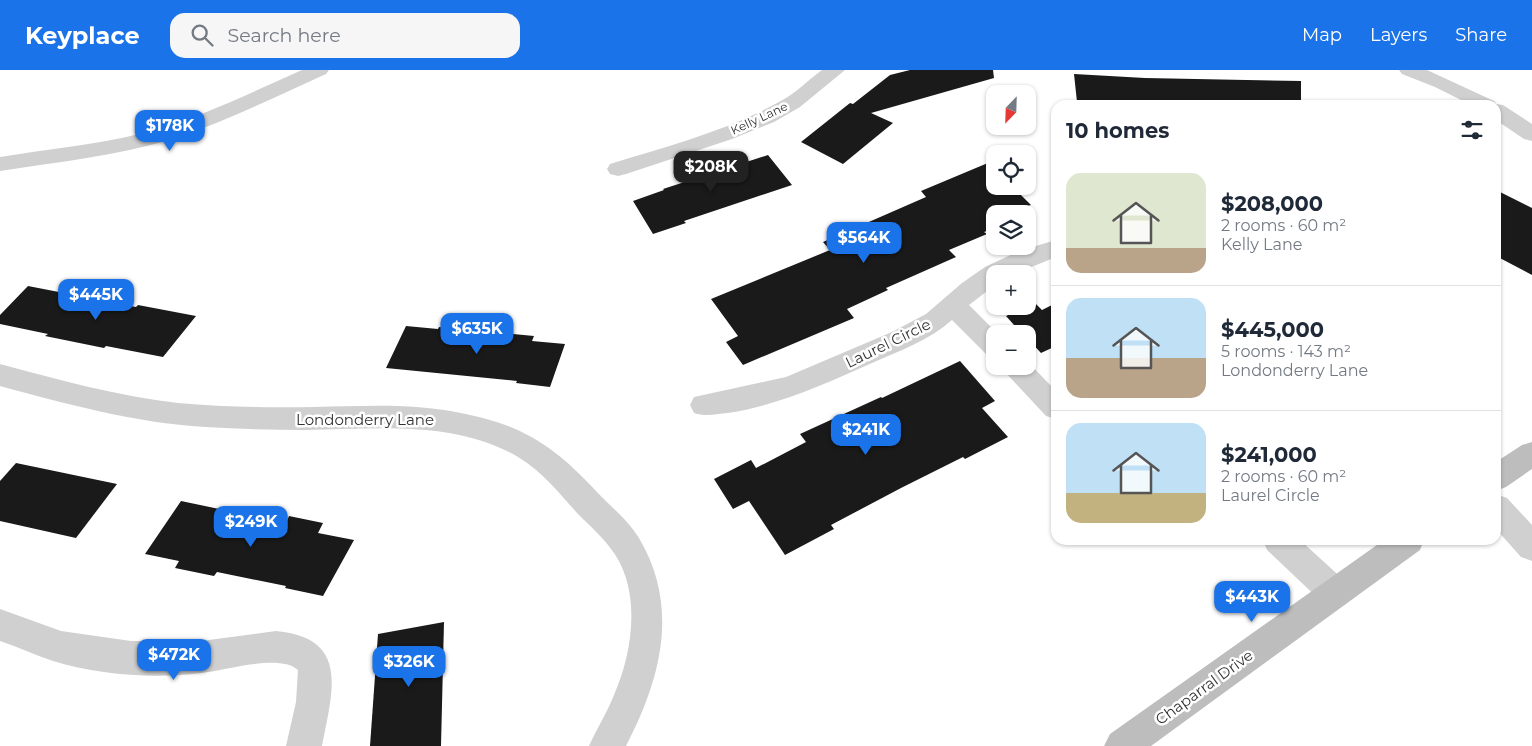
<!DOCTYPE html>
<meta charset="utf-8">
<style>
:root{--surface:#fff;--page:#f6f6f7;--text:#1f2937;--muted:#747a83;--line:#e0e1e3;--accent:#1a73e8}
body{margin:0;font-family:Montserrat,sans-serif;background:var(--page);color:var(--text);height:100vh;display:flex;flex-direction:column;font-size:19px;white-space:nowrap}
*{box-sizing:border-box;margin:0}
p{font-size:16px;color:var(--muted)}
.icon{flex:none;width:28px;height:28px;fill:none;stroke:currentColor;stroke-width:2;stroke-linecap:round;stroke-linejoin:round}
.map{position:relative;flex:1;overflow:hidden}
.drawer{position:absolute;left:1051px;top:30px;width:450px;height:445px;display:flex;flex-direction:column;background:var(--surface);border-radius:15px;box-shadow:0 1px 4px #0004}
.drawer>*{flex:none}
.needle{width:32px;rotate:203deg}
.fabs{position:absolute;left:986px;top:15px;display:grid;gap:10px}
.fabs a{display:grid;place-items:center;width:50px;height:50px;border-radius:10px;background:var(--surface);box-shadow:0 1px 4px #0004;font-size:25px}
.price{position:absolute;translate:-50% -42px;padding:0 11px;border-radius:10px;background:var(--accent);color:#fff;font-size:16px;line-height:32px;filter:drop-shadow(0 1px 2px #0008)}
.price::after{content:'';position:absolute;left:50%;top:30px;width:15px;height:11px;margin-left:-8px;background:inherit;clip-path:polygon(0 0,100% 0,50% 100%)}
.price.current{background:#222;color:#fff}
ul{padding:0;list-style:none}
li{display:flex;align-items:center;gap:15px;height:125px;padding:0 15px}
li+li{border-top:1px solid var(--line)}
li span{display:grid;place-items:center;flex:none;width:140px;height:100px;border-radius:15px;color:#555}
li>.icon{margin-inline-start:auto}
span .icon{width:60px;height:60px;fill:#fffc;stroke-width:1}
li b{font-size:21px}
h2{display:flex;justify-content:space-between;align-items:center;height:60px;padding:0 15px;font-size:21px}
header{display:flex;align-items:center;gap:30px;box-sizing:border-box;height:70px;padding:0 25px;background:var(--accent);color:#fff}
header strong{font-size:24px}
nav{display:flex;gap:28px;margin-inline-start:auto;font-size:18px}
.search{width:350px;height:45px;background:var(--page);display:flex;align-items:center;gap:12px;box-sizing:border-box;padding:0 18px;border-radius:15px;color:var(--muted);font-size:19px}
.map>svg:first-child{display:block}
.building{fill:#1a1a1a}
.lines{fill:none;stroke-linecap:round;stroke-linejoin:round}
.street{fill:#d0d0d0;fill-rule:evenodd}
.secondary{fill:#bdbdbd;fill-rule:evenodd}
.labels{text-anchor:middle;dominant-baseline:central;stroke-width:5;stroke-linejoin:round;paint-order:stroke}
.far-street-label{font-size:12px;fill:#333;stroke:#fff}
.street-label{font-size:15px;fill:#333;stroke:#fff}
</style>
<header>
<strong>Keyplace</strong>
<div class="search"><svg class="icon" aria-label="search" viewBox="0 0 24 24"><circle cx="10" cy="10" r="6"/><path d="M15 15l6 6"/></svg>Search here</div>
<nav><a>Map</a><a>Layers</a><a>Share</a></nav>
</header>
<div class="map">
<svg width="1532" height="676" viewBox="0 0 1532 676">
<rect width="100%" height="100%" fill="#fff"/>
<g class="building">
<polygon points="910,0 993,0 994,8 871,43 893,53 843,94 801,72 850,33 853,34 890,5"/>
<polygon points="1074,4 1145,8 1301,11 1301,35 1118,35 1077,32"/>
<polygon points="768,85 792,115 684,151 686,153 653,164 633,131 664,120 663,119"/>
<polygon points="995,90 995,116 1012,116 1031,135 1023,138 1029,143 995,144 995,158 984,162 987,164 949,180 956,187 886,218 888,220 847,239 854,248 743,295 726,272 738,266 711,229 830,180 823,172 926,127 921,121"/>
<polygon points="1496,120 1532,138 1532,205 1496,186"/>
<polygon points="28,216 136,237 138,235 196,246 163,287 106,276 104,278 45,266 48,264 0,254 0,245"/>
<polygon points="1035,233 1042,240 1056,233 1056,276 1041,283 1028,269 1028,264 1022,264 1006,246"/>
<polygon points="406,256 438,259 439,257 534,266 532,271 565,274 550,317 516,313 517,311 386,298"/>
<polygon points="960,291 995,331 982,338 1008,367 965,389 963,387 901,418 831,455 834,459 785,485 749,431 733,439 714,409 751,390 756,398 806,372 800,364 881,327 882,328"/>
<polygon points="16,393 117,414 76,468 0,451 0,411"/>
<polygon points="181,431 286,453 289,446 323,453 318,463 354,470 323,526 285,518 286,516 217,502 214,506 175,498 179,491 145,484"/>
<polygon points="444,552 441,676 370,676 378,564"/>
</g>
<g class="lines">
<g class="street">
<path d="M 302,0 L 329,0 L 326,4 C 275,27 225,52 172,69 C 116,86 58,92 0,101 L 0,87 C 48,79 96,75 143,63 C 198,49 250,23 302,0 Z"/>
<path d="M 822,0 L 845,0 L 800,37 L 774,52 L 732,69 L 626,104 L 618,106 L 610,104 L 607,99 L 610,94 C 667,76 727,61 779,32 C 795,24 807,11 822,0 Z"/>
<polygon points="1399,0 1427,0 1494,31 1496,34 1503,35 1532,54 1532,71 1524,69 1496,50 1496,35 1471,35 1435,17 1402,4"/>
<path d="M 1056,170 L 1056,187 L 1014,204 L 995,204 L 995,215 L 969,235 L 998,264 L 995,264 L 995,287 L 986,284 L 952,250 C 930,270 899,281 872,293 C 825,314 779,335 728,343 C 716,344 706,347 694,343 L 690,335 L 694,327 L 786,307 L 892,262 L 926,244 L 962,213 L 985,197 L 1019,181 Z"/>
<polygon points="1028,292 1056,321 1056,349 1046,346 1006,303 1002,296 1028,296"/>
<path d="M 0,294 C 59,310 118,326 178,333 C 224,337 270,338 315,337 C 364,336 413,333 461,343 C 523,355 554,376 596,421 C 610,436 628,450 639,468 C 680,537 661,609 626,676 L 589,676 C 597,658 607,643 614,625 C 632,584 641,526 616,486 C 606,470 591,457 578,444 C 559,423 543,402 518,387 C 455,350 375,359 305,360 C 271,360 238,359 205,357 C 135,353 67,334 0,316 Z"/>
<polygon points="1496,424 1507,428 1532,455 1532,491 1521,487 1496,459"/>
<polygon points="1263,470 1300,470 1346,512 1351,523 1346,534 1335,538 1324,534 1267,480"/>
<path d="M 0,539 L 61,561 L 131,571 L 201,571 L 276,561 C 351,568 332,622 322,676 L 286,676 L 296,632 L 298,600 C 279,583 225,601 201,603 C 154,609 99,605 53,591 C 35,585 18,577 0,571 Z"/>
</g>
<g class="secondary">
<polygon points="1532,372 1532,399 1506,417 1496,421 1496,392 1522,375"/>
<polygon points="1384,470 1424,470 1420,480 1151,676 1104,676 1110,664"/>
</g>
</g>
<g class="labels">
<g class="far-street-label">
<text transform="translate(759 48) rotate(-25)">Kelly Lane</text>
</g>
<g class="street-label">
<text transform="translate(888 273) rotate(-26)">Laurel Circle</text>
<text x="365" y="349">Londonderry Lane</text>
<text transform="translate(1204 617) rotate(-36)">Chaparral Drive</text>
</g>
</g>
</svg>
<div class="fabs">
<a><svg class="needle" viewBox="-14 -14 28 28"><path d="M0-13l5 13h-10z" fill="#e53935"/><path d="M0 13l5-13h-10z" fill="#747a83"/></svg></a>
<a><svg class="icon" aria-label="locate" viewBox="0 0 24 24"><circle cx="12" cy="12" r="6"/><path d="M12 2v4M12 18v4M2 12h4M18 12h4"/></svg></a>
<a><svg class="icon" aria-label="layers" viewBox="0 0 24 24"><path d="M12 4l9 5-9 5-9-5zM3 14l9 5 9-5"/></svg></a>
<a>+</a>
<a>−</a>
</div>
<b class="price" style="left:170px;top:82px">$178K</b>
<b class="price current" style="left:711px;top:123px">$208K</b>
<b class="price" style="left:864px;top:194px">$564K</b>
<b class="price" style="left:96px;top:251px">$445K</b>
<b class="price" style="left:477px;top:285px">$635K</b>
<b class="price" style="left:866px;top:386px">$241K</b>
<b class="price" style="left:251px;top:478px">$249K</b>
<b class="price" style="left:1252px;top:553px">$443K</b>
<b class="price" style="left:174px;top:611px">$472K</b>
<b class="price" style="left:409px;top:618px">$326K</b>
<section class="drawer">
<h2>10 homes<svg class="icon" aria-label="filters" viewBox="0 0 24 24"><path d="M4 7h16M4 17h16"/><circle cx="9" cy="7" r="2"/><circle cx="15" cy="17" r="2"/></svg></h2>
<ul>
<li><span style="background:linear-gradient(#dfe7d0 75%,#b9a48a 0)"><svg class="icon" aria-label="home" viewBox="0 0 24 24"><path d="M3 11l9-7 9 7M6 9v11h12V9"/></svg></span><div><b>$208,000</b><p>2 rooms · 60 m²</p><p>Kelly Lane</p></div></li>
<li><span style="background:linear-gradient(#bfe0f5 60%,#b9a48a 0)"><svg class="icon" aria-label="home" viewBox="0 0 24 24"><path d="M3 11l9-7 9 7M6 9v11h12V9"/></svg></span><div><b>$445,000</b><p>5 rooms · 143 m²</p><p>Londonderry Lane</p></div></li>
<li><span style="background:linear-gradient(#bfe0f5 70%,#c2b280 0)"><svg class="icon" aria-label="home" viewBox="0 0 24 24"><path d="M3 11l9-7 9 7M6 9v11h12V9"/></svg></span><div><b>$241,000</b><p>2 rooms · 60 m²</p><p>Laurel Circle</p></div></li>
</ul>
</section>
</div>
